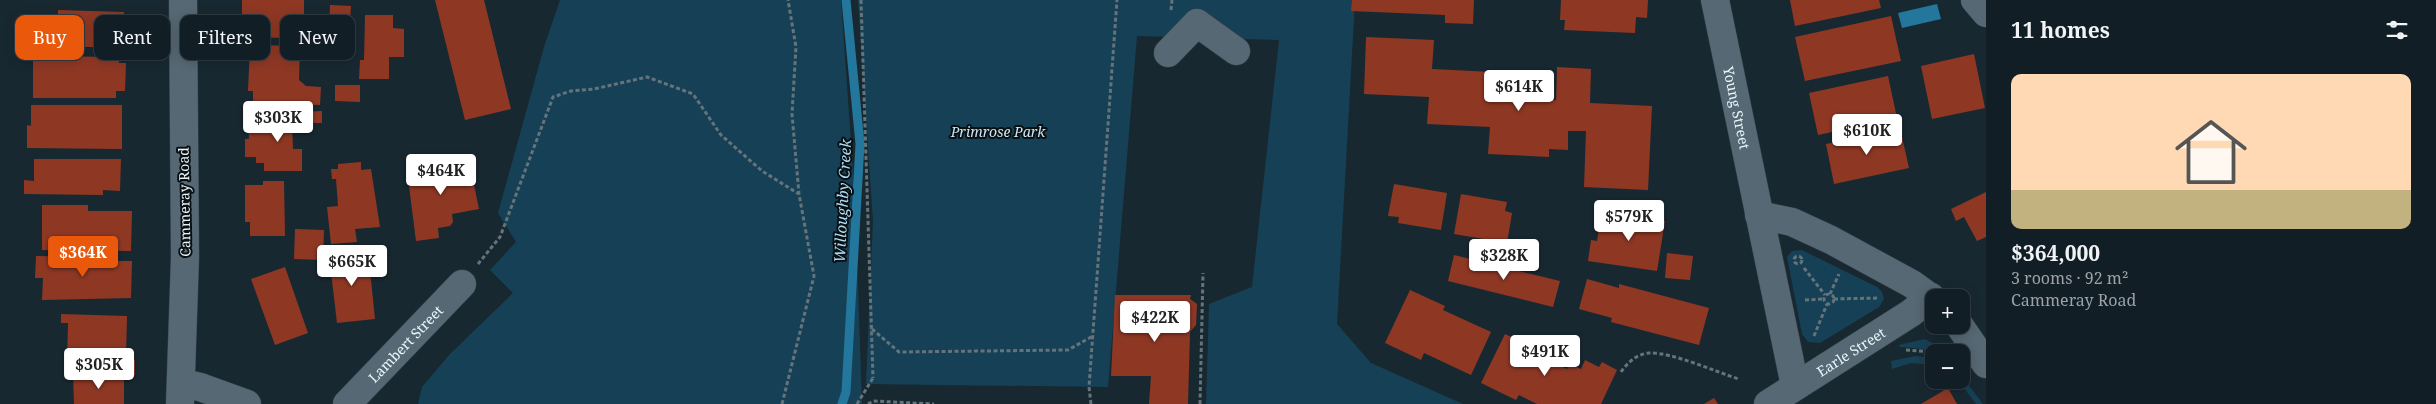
<!DOCTYPE html>
<meta charset="utf-8">
<style>
:root{--surface:#121e25;--page:#1f2b32;--text:#f1f3f6;--muted:#9ca2a7;--line:#313c42;--accent:#ea580c}
body{margin:0;font-family:"Noto Serif",serif;background:var(--page);color:var(--text);height:100vh;display:flex;flex-direction:column;font-size:19px;white-space:nowrap}
*{box-sizing:border-box;margin:0}
p{font-size:16px;color:var(--muted)}
.icon{flex:none;width:28px;height:28px;fill:none;stroke:currentColor;stroke-width:2;stroke-linecap:round;stroke-linejoin:round}
.map{position:relative;flex:1;overflow:hidden}
.drawer{display:flex;flex-direction:column;background:var(--surface);width:450px}
.drawer>*{flex:none}
.hud{position:absolute;left:15px;top:15px;width:475px;height:45px;display:flex;gap:10px}
.fabs{position:absolute;left:1925px;top:289px;display:grid;gap:10px}
.fabs a{display:grid;place-items:center;width:45px;height:45px;border-radius:10px;background:var(--surface);box-shadow:0 2px 12px #0003,0 0 0 1px var(--line);font-size:25px}
.price{position:absolute;translate:-50% -42px;padding:0 11px;border-radius:5px;background:#fff;color:#222;font-size:16px;line-height:32px;filter:drop-shadow(0 1px 2px #0008)}
.price::after{content:'';position:absolute;left:50%;top:30px;width:15px;height:11px;margin-left:-8px;background:inherit;clip-path:polygon(0 0,100% 0,50% 100%)}
.price.current{background:var(--accent);color:#fff}
ul{padding:0;list-style:none}
li{display:grid;align-content:center;gap:10px;height:265px;padding:0 25px}
li+li{border-top:1px solid var(--line)}
li span{display:grid;place-items:center;height:155px;border-radius:10px;color:#555}
li>.icon{margin-inline-start:auto}
span .icon{width:90px;height:90px;fill:#fffc;stroke-width:1}
li b{font-size:21px}
h2{display:flex;justify-content:space-between;align-items:center;height:60px;padding:0 25px;font-size:21px}
.tag{padding:0 18px;border-radius:10px;background:var(--surface);box-shadow:0 2px 12px #0003,0 0 0 1px var(--line);font-size:18px;line-height:45px}
.tag.current{background:var(--accent);color:#fff}
main{display:flex;flex:1;min-height:0}
.map>svg:first-child{display:block}
.green{fill:#164055}
.water{fill:#23769c}
.lines{fill:none;stroke-linecap:round;stroke-linejoin:round}
.stream{stroke:#23769c;stroke-width:9}
.building{fill:#8e3824}
.minor-casing{stroke:#36434b;stroke-width:29}
.path{stroke:#65747b;stroke-width:3;stroke-dasharray:4 2.5;stroke-linecap:butt}
.minor{stroke:#566873;stroke-width:28}
.labels{text-anchor:middle;dominant-baseline:central;stroke-width:4;stroke-linejoin:round;paint-order:stroke}
.street-label{font-size:14px;fill:#eaf5fb;stroke:#091014}
.park-label{font-size:14px;font-style:italic;fill:#cfe6f3;stroke:#091014}
.water-label{font-size:15px;font-style:italic;fill:#aedcf6;stroke:#091014}
</style>
<main>
<div class="map">
<svg width="1986" height="404" viewBox="0 0 1986 404">
<rect width="100%" height="100%" fill="#182831"/>
<g class="green">
<polygon points="560,0 841,0 855,199 862,404 418,404 422,387 450,354 513,293 490,270 516,242 498,213 544,47"/>
<polygon points="858,0 1355,0 1337,324 1371,363 1463,404 1206,404 1209,304 1252,287 1279,40 1137,36 1108,387 866,384 873,221"/>
<polygon points="1802,250 1877,287 1882,292 1884,299 1879,307 1820,343 1808,342 1802,334 1787,257 1792,251"/>
<path d="M 1925,339 L 1948,352 C 1932,353 1918,347 1900,347 L 1899,345 Z"/>
<polygon points="1915,356 1934,358 1934,365 1911,363 1892,369 1891,361"/>
<polygon points="1961,375 1983,404 1976,404 1958,380 1961,380"/>
</g>
<polygon class="water" points="1937,4 1941,19 1902,28 1898,13"/>
<g class="lines">
<polyline class="stream" points="842,404 846,392 860,144 846,0"/>
</g>
<g class="building">
<polygon points="242,0 304,0 304,21 291,21 291,38 246,37 246,20 242,20"/>
<polygon points="435,0 484,0 511,109 465,120"/>
<polygon points="1352,0 1474,0 1473,24 1445,23 1445,15 1351,11"/>
<polygon points="1561,0 1648,0 1647,18 1636,17 1635,33 1564,30 1565,20 1560,20"/>
<polygon points="1790,0 1879,0 1881,8 1795,26"/>
<polygon points="330,5 351,6 349,34 329,33"/>
<polygon points="58,10 124,12 123,48 57,46"/>
<polygon points="365,15 393,15 393,28 404,29 404,57 389,57 389,79 359,79 360,60 364,60"/>
<polygon points="1891,16 1901,61 1805,81 1795,37"/>
<polygon points="1366,37 1434,40 1432,69 1492,72 1491,97 1556,100 1557,67 1591,69 1590,103 1652,106 1648,190 1584,187 1586,131 1568,131 1568,150 1549,149 1549,157 1488,154 1490,127 1427,124 1429,97 1364,94"/>
<polygon points="250,45 300,46 299,80 306,86 321,87 320,105 253,103 253,91 248,91"/>
<polygon points="1974,54 1985,108 1932,119 1921,66"/>
<polygon points="33,56 119,57 119,63 126,63 125,91 116,91 116,98 33,98"/>
<polygon points="1888,76 1897,118 1818,135 1809,93"/>
<polygon points="335,85 360,85 360,102 335,101"/>
<polygon points="31,105 122,105 122,149 27,148 27,125 31,126"/>
<polygon points="322,111 322,123 292,123 293,149 302,149 302,171 264,171 264,163 256,163 256,157 245,157 245,139 249,139 248,123 282,123 282,119 296,119 297,112"/>
<polygon points="1900,128 1909,168 1834,184 1826,144"/>
<polygon points="463,155 467,181 473,180 479,209 452,214 453,222 450,226 438,228 439,238 416,241 409,186 417,174 428,172 426,161"/>
<polygon points="34,159 121,159 120,191 103,190 103,195 24,194 24,180 34,181"/>
<polygon points="361,162 361,170 371,169 380,227 355,229 357,242 331,244 327,207 338,206 336,179 332,179 331,169 338,169 338,164"/>
<polygon points="263,181 284,181 285,236 250,236 250,222 245,222 245,185 263,185"/>
<polygon points="1394,184 1447,193 1441,230 1398,223 1399,217 1388,216"/>
<polygon points="1986,192 1986,237 1977,241 1964,217 1956,221 1951,209"/>
<polygon points="1461,194 1507,202 1505,211 1512,213 1507,243 1454,234"/>
<polygon points="42,205 88,205 88,211 132,211 131,251 42,250"/>
<polygon points="1606,213 1665,221 1657,271 1588,261 1591,240 1597,241 1599,228 1604,229"/>
<polygon points="295,229 324,230 323,260 294,259"/>
<polygon points="368,251 375,319 337,323 329,255"/>
<polygon points="1667,253 1693,256 1690,280 1665,278"/>
<polygon points="1454,255 1560,281 1553,307 1448,281"/>
<polygon points="36,256 91,257 91,261 132,261 131,298 42,300 43,278 35,278"/>
<polygon points="285,267 308,333 275,345 251,279"/>
<polygon points="1587,279 1619,288 1619,284 1709,308 1699,345 1611,322 1612,318 1579,309"/>
<polygon points="1410,290 1445,306 1443,310 1491,332 1471,375 1424,353 1421,360 1385,343"/>
<polygon points="1115,295 1191,295 1190,299 1197,304 1196,325 1190,332 1188,404 1149,404 1151,376 1111,376"/>
<polygon points="61,314 127,316 126,356 103,355 103,365 67,364 68,323 61,323"/>
<polygon points="1505,334 1539,350 1537,355 1567,369 1569,364 1581,369 1585,360 1599,367 1602,362 1617,370 1601,404 1537,404 1519,395 1516,400 1481,383"/>
<polygon points="135,360 135,375 113,375 113,361"/>
<polygon points="73,376 124,376 124,404 74,404"/>
<polygon points="1948,388 1957,404 1921,404"/>
<polygon points="1714,398 1718,404 1704,404"/>
</g>
<g class="lines">
<g class="minor-casing">
<g id="minor">
<path id="s1" d="M 1715,0 L 1795,386"/>
<polyline points="1975,0 1986,13"/>
<polyline points="1197,23 1236,51"/>
<polyline points="1168,53 1197,23"/>
<polyline points="1759,215 1792,222 1831,240 1912,284 1934,300"/>
<polyline points="1959,325 1986,364"/>
<polyline points="182,383 200,387 247,404"/>
<polyline points="180,404 185,257 183,0"/>
<path id="s2" d="M 347,404 L 462,284"/>
<path id="s3" d="M 1768,404 L 1911,313 L 1931,297"/>
</g>
</g>
<g class="path">
<polyline points="861,0 873,378"/>
<polyline points="1171,10 1172,0"/>
<circle cx="1798" cy="260" r="4"/>
<polyline points="478,264 500,237 553,97 571,91 594,89 647,77 693,94 721,135 762,171 799,194"/>
<polyline points="1804,268 1825,295"/>
<circle cx="1829" cy="299" r="5"/>
<polyline points="1830,294 1839,274"/>
<polyline points="1834,299 1879,298"/>
<polyline points="1805,300 1824,299"/>
<polyline points="872,329 899,352 1068,350 1093,336"/>
<polyline points="1814,336 1827,304"/>
<polyline points="1906,350 1935,352"/>
<path d="M 1621,372 C 1628,362 1637,354 1649,353 C 1672,352 1716,372 1739,379"/>
<polyline points="782,404 814,276 799,194 792,114 796,47 788,0"/>
<polyline points="857,404 873,378"/>
<polyline points="868,404 873,401 934,404"/>
<polyline points="1091,404 1089,387 1117,0"/>
<polyline points="1200,404 1203,273"/>
</g>
<use href="#minor" class="minor"/>
</g>
<g class="labels">
<g class="street-label">
<text stroke="none"><textPath href="#s1" startOffset="110">Young Street</textPath></text>
<text transform="translate(184 202) rotate(-91)">Cammeray Road</text>
<text stroke="none"><textPath href="#s2" startOffset="84">Lambert Street</textPath></text>
<text stroke="none"><textPath href="#s3" startOffset="98">Earle Street</textPath></text>
</g>
<g class="park-label">
<text x="998" y="131">Primrose Park</text>
</g>
<g class="water-label">
<text transform="translate(842 201) rotate(-87)">Willoughby Creek</text>
</g>
</g>
</svg>
<div class="fabs">
<a>+</a>
<a>−</a>
</div>
<b class="price" style="left:1519px;top:112px">$614K</b>
<b class="price" style="left:278px;top:143px">$303K</b>
<b class="price" style="left:1867px;top:156px">$610K</b>
<b class="price" style="left:441px;top:196px">$464K</b>
<b class="price" style="left:1629px;top:242px">$579K</b>
<b class="price current" style="left:83px;top:278px">$364K</b>
<b class="price" style="left:1504px;top:281px">$328K</b>
<b class="price" style="left:352px;top:287px">$665K</b>
<b class="price" style="left:1155px;top:343px">$422K</b>
<b class="price" style="left:1545px;top:377px">$491K</b>
<b class="price" style="left:99px;top:390px">$305K</b>
<div class="hud">
<a class="tag current">Buy</a>
<a class="tag">Rent</a>
<a class="tag">Filters</a>
<a class="tag">New</a>
</div>
</div>
<section class="drawer">
<h2>11 homes<svg class="icon" aria-label="filters" viewBox="0 0 24 24"><path d="M4 7h16M4 17h16"/><circle cx="9" cy="7" r="2"/><circle cx="15" cy="17" r="2"/></svg></h2>
<ul>
<li><span style="background:linear-gradient(#ffd9b3 75%,#c2b280 0)"><svg class="icon" aria-label="home" viewBox="0 0 24 24"><path d="M3 11l9-7 9 7M6 9v11h12V9"/></svg></span><div><b>$364,000</b><p>3 rooms · 92 m²</p><p>Cammeray Road</p></div></li>
</ul>
</section>
</main>
